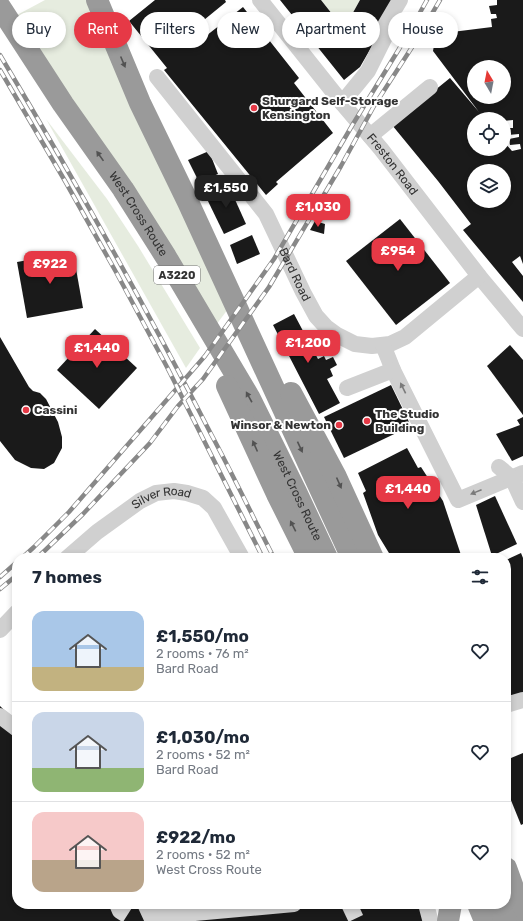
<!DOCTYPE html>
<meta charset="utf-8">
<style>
:root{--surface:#fff;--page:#f2f2f3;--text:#1f2937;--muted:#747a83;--line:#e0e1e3;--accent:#e63946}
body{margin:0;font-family:Rubik,sans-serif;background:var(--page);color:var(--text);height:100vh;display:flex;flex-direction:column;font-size:15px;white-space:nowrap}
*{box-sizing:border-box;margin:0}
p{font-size:13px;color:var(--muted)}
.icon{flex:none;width:22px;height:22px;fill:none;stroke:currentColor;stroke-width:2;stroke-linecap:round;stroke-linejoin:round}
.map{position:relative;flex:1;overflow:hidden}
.sheet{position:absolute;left:12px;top:553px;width:499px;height:356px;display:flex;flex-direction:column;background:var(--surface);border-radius:16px;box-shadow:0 2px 6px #0003}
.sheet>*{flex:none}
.guide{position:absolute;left:12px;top:12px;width:499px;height:36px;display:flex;gap:8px}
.needle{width:26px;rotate:350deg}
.controls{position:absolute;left:467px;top:60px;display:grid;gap:8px}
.controls a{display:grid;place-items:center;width:44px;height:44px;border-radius:50%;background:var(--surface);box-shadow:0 2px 6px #0003;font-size:20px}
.price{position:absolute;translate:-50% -34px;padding:0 9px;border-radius:8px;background:var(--accent);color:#fff;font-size:13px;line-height:26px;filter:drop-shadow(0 1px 2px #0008)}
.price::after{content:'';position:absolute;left:50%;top:24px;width:12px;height:9px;margin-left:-6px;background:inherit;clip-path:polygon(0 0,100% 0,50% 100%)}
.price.on{background:#222;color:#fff}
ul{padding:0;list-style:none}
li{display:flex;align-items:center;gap:12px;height:100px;padding:0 20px}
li+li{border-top:1px solid var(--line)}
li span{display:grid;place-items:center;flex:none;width:112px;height:80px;border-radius:12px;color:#555}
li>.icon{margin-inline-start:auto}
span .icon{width:48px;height:48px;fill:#fffc;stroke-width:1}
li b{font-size:17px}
h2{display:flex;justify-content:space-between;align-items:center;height:48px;padding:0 20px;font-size:17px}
.chip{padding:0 14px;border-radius:18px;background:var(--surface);box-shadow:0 2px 6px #0003;font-size:14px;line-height:36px}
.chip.on{background:var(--accent);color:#fff}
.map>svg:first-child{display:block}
.green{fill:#e6ecdf}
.building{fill:#1a1a1a;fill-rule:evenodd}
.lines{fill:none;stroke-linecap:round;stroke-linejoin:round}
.minor-tunnel{stroke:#d6d6d6;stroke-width:16;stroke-dasharray:16 8;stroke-linecap:butt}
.minor{stroke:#d0d0d0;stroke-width:16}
.highway{stroke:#9a9a9a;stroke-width:22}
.rail-casing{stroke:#888;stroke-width:4.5}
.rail{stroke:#fff;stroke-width:3;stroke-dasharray:9;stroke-linecap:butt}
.oneway{fill:#525252}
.oneway2{fill:#7a7a7a}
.poi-dot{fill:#e63946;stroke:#fff;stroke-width:1.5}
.labels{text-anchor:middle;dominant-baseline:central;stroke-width:4;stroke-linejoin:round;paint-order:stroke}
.shield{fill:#fff;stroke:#707070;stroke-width:1}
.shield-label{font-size:11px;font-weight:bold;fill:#333}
.poi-label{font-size:12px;font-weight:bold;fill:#333;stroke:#fff;text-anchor:start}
.street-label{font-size:12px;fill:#333;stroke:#fff}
</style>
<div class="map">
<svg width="523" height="921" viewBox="0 0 523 921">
<rect width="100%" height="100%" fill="#fff"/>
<g class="green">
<polygon points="45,0 88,0 228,309 216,325 17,15"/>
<polygon points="321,0 360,0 345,27 340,24"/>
<polygon points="46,119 107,199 138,246 200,348 186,368"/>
</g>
<g class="building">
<polygon points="155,0 225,0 226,2 188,33 197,43 243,7 299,78 294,83 333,133 276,182 278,184 266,195 164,70 167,68 129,21"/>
<polygon points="280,0 321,0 340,24 345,27 360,0 392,0 370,38 375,41 360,67 344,80"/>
<path d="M 497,0 L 523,0 L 523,264 L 520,256 L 512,262 L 523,276 L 523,302 L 463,230 L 471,224 L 438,181 L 392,125 L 450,78 L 479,112 L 433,51 L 436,34 L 492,27 L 491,19 L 497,18 L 496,14 L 491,14 L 489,6 L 497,5 ZM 474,67 L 504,67 L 504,97 L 474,97 ZM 474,119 L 504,119 L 504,121 L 513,120 L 513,128 L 506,128 L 507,135 L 519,134 L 519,137 L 509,139 L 510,145 L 520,144 L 521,149 L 512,151 L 504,142 L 504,149 L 474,149 ZM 474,171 L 504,171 L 504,201 L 474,201 Z"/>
<polygon points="209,151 218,174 199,182 188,160"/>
<polygon points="228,184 246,224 224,234 205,195"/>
<polygon points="400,219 450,283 396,325 346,261"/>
<polygon points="315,221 325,224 324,234 310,230"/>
<polygon points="252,235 260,254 237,264 230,245"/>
<polygon points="73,252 83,308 27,318 17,262"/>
<polygon points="294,314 318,359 324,356 326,360 333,357 337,365 330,369 333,376 327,379 340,403 319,414 273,325"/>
<polygon points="95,329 137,368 99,409 57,370"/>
<polygon points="0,337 29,387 33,391 40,393 46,399 58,422 62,437 62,448 54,463 44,469 31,468 15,460 0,441"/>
<polygon points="510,345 523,360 523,415 487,366"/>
<polygon points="391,385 411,426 344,458 324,417"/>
<polygon points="523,417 523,456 512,461 496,434 520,425 517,420"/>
<polygon points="407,448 418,468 421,467 443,501 462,558 392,558 378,535 363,493 366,491 358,473"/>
<polygon points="495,496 517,544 492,556 476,505"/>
<polygon points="521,553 523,558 523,693 506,701 506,560"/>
<polygon points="0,706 17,722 17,904 436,904 433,912 429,921 0,921"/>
<polygon points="523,753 523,824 521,825 506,788 506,760"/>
</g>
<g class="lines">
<g class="minor-tunnel">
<polyline points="117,904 120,911 131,918 132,921"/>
<polyline points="349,904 357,921"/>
</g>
<g class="minor">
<path id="s1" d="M 260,0 L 342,103 L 381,149 L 479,276 L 523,329"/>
<path id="s2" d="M 157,77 L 266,214 L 303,292 L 316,316 L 326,327 L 337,335 L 355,344 L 372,346 L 390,344 L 405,337 L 479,276"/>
<polyline points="342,103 368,71 387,33 384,27 400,0"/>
<polyline points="370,136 430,87"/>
<polyline points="383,345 393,370 458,500 523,473"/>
<polyline points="347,388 393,370"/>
<polyline points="499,467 512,478 523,502"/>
<path id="s3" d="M 67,558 L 97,532 L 140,501 L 156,493 L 174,491 L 187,493 L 203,498 L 214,508 L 242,558"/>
<polyline points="0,630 17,612"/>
<polyline points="506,705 523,700"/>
<polyline points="0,716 17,729"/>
<polyline points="145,904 151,917 294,904"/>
<polyline points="426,904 430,919"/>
</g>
<g class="highway">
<polyline points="97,0 140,103 188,202 352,558"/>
<path id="s4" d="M 0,7 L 63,104 L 123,189 L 166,257 L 249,397 L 296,492 L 327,558"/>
<polyline points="227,386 277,494 309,558"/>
<polyline points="291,393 336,477 373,558"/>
<polyline points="506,868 523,915"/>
<polyline points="478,904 485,921"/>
<polyline points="498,904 506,921"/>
<polyline points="448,921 451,904"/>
</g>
<g class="rail-casing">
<g id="rail">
<path d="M 0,55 C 74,179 145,305 211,434 C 233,475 253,517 274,558"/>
<polyline points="0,70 65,181 116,272 167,367 263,558"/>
<polyline points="22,558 34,547 69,512 205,356 274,259 353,124 407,36 427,0"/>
<polyline points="37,558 83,514 150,443 178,406 203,379 269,287 341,166 374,106 416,41 440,0"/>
<polyline points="0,577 17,562"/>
<polyline points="0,589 17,575"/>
</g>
</g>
<use href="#rail" class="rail"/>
</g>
<defs><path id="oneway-solid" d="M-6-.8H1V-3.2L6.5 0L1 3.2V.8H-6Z"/></defs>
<g class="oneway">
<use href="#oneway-solid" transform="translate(123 62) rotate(67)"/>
<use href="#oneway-solid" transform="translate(100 156) rotate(-125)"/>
<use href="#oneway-solid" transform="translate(249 397) rotate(-119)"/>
<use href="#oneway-solid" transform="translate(255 446) rotate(-114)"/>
<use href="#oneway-solid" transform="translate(300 447) rotate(65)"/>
<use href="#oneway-solid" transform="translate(339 483) rotate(66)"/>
<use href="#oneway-solid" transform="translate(293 526) rotate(-117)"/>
</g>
<g class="oneway2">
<use href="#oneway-solid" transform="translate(403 388) rotate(-116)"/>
<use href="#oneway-solid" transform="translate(476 492) rotate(158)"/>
</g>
<g class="poi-dot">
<circle cx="254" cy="108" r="4"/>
<circle cx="26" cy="410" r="4"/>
<circle cx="367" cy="421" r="4"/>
<circle cx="339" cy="425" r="4"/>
</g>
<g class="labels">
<rect class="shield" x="154" y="266" width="46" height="18" rx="3"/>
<g class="shield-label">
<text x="177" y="275">A3220</text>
</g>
<g class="poi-label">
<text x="262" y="101">Shurgard Self-Storage<tspan x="262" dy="14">Kensington</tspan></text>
<text x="34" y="410">Cassini</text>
<text x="375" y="414">The Studio<tspan x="375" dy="14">Building</tspan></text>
<text x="331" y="425" text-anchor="end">Winsor &amp; Newton</text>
</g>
<g class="street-label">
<text stroke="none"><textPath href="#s1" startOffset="211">Freston Road</textPath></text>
<text stroke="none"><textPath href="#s4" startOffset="249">West Cross Route</textPath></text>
<text stroke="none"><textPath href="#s2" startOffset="242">Bard Road</textPath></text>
<text stroke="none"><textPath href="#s4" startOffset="573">West Cross Route</textPath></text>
<text stroke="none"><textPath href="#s3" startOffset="115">Silver Road</textPath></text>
</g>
</g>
</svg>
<div class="controls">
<a><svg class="needle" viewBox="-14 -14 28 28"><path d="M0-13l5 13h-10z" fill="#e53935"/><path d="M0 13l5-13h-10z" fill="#747a83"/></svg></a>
<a><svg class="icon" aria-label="locate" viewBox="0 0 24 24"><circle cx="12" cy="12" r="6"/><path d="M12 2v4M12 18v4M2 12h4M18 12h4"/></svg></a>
<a><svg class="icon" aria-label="layers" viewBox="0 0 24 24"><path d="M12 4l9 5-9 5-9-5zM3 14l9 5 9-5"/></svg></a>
</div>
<b class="price on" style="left:226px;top:209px">£1,550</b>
<b class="price" style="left:318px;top:228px">£1,030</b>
<b class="price" style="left:398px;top:272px">£954</b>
<b class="price" style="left:50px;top:285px">£922</b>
<b class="price" style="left:308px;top:364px">£1,200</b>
<b class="price" style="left:97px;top:369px">£1,440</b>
<b class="price" style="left:408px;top:510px">£1,440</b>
<div class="guide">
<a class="chip">Buy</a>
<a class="chip on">Rent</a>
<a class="chip">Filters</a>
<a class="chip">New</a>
<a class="chip">Apartment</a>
<a class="chip">House</a>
</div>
<section class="sheet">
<h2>7 homes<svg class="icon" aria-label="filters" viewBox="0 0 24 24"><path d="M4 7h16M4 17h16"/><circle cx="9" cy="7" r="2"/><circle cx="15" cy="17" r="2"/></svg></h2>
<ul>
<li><span style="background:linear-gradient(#a9c7e8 70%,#c2b280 0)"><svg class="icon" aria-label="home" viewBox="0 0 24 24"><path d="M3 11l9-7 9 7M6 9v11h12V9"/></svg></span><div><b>£1,550/mo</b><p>2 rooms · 76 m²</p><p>Bard Road</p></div><svg class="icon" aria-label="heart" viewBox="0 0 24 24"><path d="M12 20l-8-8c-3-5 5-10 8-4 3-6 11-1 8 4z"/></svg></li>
<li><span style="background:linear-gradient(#c9d6e8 70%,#8fb573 0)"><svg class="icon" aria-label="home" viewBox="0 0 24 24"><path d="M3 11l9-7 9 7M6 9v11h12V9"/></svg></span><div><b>£1,030/mo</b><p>2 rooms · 52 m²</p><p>Bard Road</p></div><svg class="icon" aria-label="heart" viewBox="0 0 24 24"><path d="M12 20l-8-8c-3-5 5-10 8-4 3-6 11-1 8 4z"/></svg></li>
<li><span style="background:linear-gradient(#f6c9c9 60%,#b9a48a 0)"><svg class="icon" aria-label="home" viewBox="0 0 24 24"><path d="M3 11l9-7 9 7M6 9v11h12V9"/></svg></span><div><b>£922/mo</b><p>2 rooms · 52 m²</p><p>West Cross Route</p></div><svg class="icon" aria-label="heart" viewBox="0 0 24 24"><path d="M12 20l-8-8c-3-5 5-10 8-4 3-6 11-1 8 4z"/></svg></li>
</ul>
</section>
</div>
